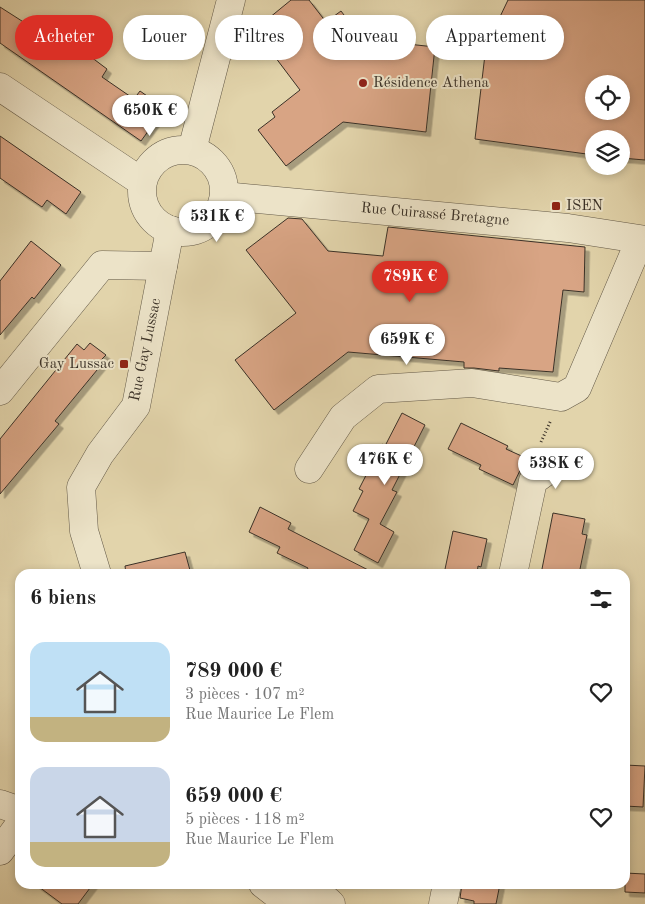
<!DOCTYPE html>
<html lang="fr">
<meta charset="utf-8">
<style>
:root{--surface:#fff;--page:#f6f6f6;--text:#222;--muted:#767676;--accent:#d93025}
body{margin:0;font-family:"Old Standard TT",serif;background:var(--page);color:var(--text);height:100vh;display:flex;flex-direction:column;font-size:19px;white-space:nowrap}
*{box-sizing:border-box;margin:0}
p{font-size:16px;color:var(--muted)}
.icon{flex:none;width:28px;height:28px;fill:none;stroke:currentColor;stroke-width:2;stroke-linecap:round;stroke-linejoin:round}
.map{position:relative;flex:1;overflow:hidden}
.details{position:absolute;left:15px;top:569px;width:615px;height:320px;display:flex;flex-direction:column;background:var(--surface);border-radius:15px;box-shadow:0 2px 8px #0003}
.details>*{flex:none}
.banner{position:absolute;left:15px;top:15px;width:615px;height:45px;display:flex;gap:10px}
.buttons{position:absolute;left:585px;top:75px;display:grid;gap:10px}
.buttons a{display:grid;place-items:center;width:45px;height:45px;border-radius:50%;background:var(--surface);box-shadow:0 2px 8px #0003;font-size:25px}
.price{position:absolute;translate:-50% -42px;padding:0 11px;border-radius:18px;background:#fff;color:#222;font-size:16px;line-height:32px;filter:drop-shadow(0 1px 2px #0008)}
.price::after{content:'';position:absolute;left:50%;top:30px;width:15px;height:11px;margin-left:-8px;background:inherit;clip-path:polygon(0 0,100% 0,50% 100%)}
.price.current{background:var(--accent);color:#fff}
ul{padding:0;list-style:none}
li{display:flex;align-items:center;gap:15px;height:125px;padding:0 15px}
li span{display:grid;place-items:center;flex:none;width:140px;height:100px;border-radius:15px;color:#555}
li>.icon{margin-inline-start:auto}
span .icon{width:60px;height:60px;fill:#fffc;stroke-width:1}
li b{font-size:21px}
h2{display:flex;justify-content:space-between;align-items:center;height:60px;padding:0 15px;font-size:21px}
.pill{padding:0 18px;border-radius:22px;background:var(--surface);box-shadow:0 2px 8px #0003;font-size:18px;line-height:45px}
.pill.current{background:var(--accent);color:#fff}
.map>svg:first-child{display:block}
.building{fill:#d8a484;stroke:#3a3127;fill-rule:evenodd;filter:url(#shadow)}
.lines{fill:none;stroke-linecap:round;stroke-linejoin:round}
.minor-casing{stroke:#645a48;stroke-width:29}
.tertiary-casing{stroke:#645a48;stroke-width:29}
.path{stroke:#3a3127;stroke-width:3;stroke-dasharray:1 2.5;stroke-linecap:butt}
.minor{stroke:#ece3c8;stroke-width:28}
.tertiary{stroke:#ece3c8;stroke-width:28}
.poi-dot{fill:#8f2418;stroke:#ece3c8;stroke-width:2}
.labels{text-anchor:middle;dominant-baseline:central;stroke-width:4;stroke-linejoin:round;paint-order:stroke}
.poi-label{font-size:15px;fill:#3a3127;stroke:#ece3c8;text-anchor:start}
.street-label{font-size:15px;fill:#3a3127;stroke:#ece3c8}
</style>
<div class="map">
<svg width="645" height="904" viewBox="0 0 645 904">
<defs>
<filter id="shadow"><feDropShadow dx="4.5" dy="4.5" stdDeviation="0" flood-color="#0004"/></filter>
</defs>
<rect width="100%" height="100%" fill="#e2d4ab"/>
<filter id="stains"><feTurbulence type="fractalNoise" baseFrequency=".004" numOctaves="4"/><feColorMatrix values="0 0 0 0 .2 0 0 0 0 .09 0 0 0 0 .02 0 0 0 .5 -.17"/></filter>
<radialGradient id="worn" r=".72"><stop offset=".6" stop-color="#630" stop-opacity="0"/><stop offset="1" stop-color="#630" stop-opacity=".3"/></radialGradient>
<g class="building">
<polygon points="291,0 309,0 326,22 341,11 362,39 435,47 426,132 343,122 286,166 258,130 275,117 272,112 300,90 263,41 277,30 269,18"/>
<path d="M 508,0 L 645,0 L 645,160 L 621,158 L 621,139 L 594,139 L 594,155 L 475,139 L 486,46 ZM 594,84 L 621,84 L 621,111 L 594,111 Z"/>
<polygon points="0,7 36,30 43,21 107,69 102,77 134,99 140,91 157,103 150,113 157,119 141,141 0,43"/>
<polygon points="0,136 81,192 66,214 47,200 42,207 0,178"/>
<polygon points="288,218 302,219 328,251 383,256 388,227 585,247 584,292 563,290 553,372 499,368 499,371 474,368 464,368 464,362 348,352 274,410 235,360 296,313 246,250"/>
<polygon points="31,241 61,265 34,299 32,297 0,335 0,281"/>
<polygon points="90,343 106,355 99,362 102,364 55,421 59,424 0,494 0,439 77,344 84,350"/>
<polygon points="402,413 425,425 392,490 397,492 380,524 394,532 378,563 354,550 369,519 353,511 363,491 359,489 382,444 385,446"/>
<polygon points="461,423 508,446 506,449 526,458 513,485 479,469 481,465 448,449"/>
<polygon points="260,507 291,523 288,529 376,574 305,574 308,568 277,553 280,547 249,532"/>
<polygon points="553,513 585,519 582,534 587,535 579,574 541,574"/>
<polygon points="453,531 487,539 481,567 478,566 477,574 444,574"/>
<polygon points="185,552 191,574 126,574 125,566"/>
<polygon points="625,765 645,766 643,807 625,806"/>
<polygon points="625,873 645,874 645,893 625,892"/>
<polygon points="35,884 93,884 78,904 62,904"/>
<polygon points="462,884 500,884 496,904 474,904 474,901 460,898"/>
</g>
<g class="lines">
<g class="minor-casing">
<g id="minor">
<polyline points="192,150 231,0"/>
<polyline points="0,391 102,265 163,266"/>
<polyline points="309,469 343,417 378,389 472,383 561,397 577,388 640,240"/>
<polyline points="97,574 84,531 81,487 100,454 136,406 170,230"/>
<polyline points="513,574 533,481 555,465"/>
<polyline points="0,804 20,811"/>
<polyline points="0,851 20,824"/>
<polyline points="263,884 289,904"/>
<path d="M 290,904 C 302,890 319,891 331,904"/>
<polyline points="443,904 447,884"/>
</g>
</g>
<g class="tertiary-casing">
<g id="tertiary">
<polyline points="0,87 142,182"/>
<circle cx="183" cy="191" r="41"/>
<polyline points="224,196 568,228 645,240"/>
</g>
</g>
<polyline class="path" points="541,442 551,420"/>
<use href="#minor" class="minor"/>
<use href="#tertiary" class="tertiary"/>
</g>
<g class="poi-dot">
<circle cx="363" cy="83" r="5"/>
<rect x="551" y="201" width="10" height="10" rx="2.5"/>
<rect x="119" y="359" width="10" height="10" rx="2.5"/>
</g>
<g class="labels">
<g class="poi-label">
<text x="373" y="83">Résidence Athena</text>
<text x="566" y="206">ISEN</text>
<text x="114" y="364" text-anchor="end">Gay Lussac</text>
</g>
<g class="street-label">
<text transform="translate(435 215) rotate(5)">Rue Cuirassé Bretagne</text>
<text transform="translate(146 350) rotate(-78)">Rue Gay Lussac</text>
</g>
</g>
<rect width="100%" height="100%" filter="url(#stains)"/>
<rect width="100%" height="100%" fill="url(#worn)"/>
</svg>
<div class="buttons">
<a><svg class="icon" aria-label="locate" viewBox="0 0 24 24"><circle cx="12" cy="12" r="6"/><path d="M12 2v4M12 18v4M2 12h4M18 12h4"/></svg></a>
<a><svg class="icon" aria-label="layers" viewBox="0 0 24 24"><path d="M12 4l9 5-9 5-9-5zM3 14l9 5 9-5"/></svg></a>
</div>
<b class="price" style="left:150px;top:137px">650K €</b>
<b class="price" style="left:217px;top:243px">531K €</b>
<b class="price current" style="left:410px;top:303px">789K €</b>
<b class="price" style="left:407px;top:366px">659K €</b>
<b class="price" style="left:385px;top:486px">476K €</b>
<b class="price" style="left:556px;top:490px">538K €</b>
<div class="banner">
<a class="pill current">Acheter</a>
<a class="pill">Louer</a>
<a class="pill">Filtres</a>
<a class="pill">Nouveau</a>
<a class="pill">Appartement</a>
</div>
<section class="details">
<h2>6 biens<svg class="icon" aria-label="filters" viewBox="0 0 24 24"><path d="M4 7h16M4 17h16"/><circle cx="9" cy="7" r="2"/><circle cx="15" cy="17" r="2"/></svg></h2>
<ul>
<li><span style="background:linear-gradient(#bfe0f5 75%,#c2b280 0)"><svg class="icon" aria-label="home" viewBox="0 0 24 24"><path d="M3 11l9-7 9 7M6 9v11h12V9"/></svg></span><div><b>789 000 €</b><p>3 pièces · 107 m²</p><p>Rue Maurice Le Flem</p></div><svg class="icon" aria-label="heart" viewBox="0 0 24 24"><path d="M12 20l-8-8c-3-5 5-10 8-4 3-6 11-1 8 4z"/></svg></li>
<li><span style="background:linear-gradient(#c9d6e8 75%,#c2b280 0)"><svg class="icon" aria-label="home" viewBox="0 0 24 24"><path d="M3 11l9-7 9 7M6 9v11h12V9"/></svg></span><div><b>659 000 €</b><p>5 pièces · 118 m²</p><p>Rue Maurice Le Flem</p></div><svg class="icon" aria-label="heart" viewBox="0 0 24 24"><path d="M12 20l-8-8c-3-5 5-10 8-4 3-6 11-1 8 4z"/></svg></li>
</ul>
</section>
</div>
